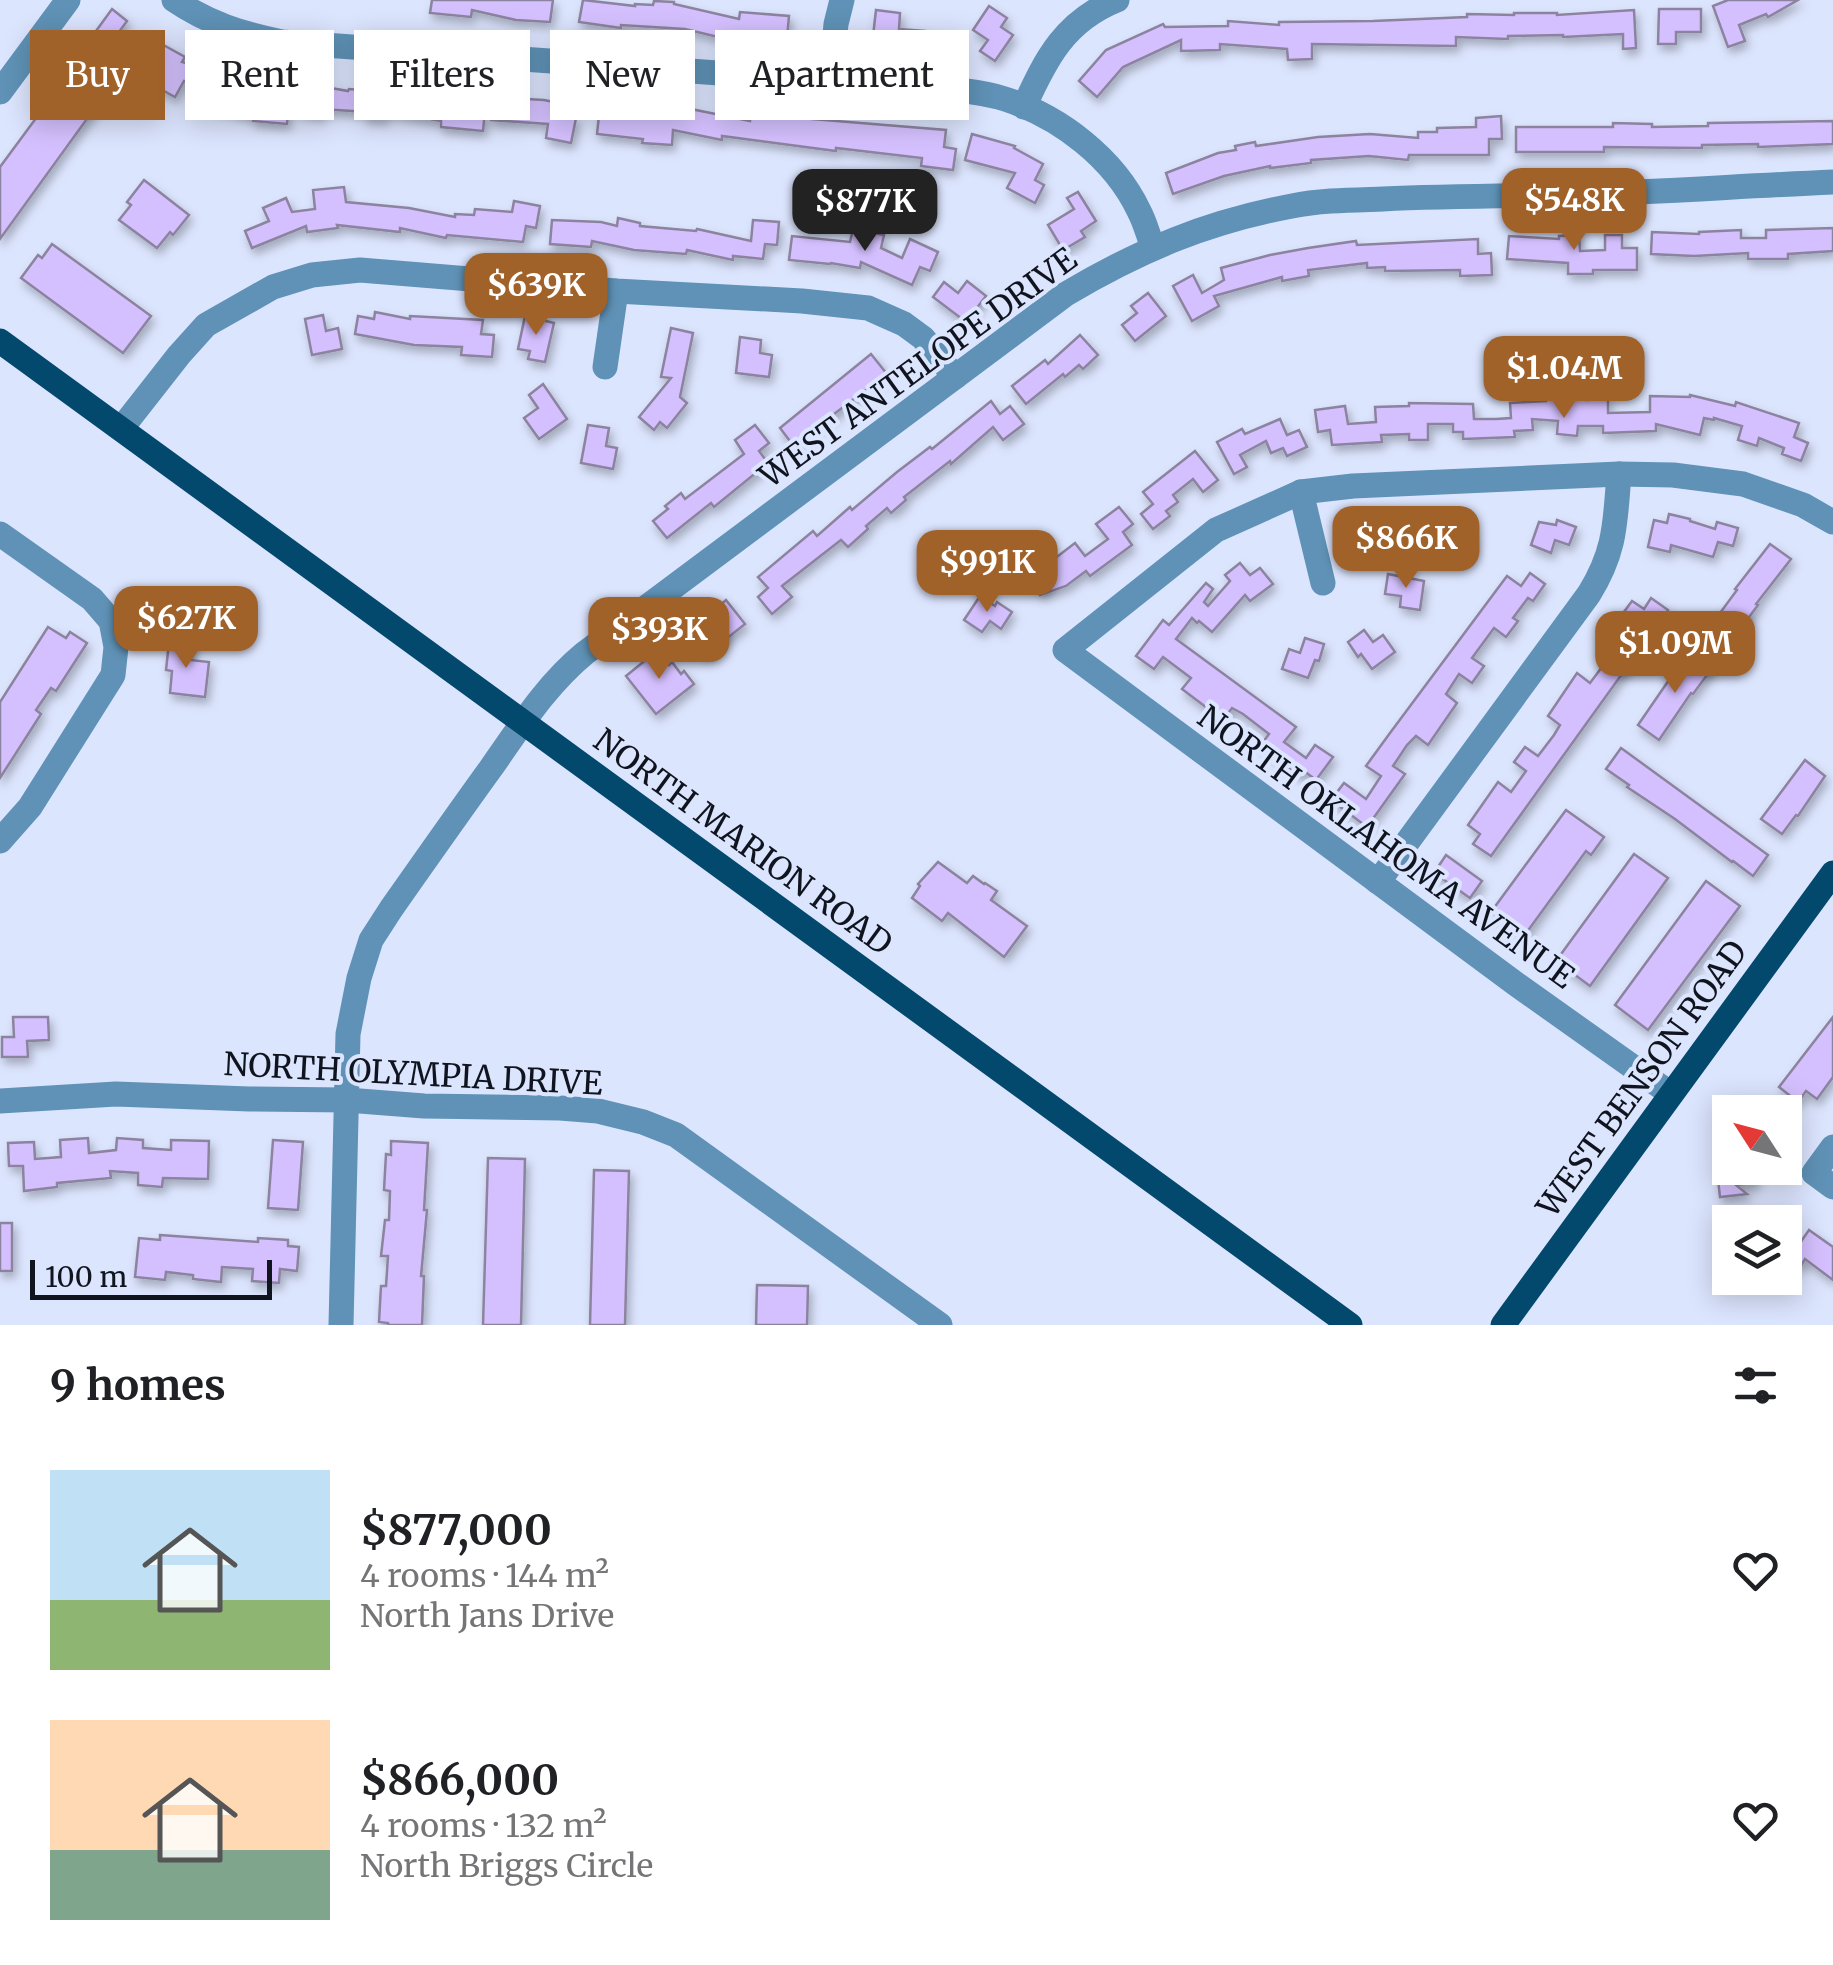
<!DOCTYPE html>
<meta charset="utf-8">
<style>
:root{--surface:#fff;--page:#f2f2f2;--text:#202124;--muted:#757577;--accent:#a1622a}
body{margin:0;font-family:Merriweather,serif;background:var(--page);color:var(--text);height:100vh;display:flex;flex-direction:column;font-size:38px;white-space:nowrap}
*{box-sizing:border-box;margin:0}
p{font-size:32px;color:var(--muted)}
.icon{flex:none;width:55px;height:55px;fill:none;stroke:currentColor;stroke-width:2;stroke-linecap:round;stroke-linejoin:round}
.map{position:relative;height:1325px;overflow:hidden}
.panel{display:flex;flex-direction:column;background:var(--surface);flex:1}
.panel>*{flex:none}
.banner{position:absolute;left:30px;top:30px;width:1000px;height:90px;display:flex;gap:20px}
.needle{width:65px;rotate:306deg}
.tools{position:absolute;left:1712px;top:1095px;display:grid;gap:20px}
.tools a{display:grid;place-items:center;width:90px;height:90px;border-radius:0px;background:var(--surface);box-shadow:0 5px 25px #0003;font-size:50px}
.scale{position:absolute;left:30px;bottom:25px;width:242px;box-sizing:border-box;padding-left:10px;border:5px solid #10141e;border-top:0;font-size:28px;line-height:35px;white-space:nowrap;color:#10141e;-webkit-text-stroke:8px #dce5fe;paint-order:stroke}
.price{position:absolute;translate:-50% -85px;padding:0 22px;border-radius:20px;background:var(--accent);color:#fff;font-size:32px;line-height:65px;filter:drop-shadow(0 2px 5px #0008)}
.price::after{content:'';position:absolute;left:50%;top:60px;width:30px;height:22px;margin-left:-15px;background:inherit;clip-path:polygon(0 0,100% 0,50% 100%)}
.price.on{background:#222;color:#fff}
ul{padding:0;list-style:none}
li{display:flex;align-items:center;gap:30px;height:250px;padding:0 50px}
li span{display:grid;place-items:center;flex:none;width:280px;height:200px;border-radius:0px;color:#555}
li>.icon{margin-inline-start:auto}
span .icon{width:120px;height:120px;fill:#fffc;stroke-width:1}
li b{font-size:42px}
h2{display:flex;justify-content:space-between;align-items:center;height:120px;padding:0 50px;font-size:42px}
.tag{padding:0 35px;border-radius:0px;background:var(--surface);box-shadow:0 5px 25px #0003;font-size:35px;line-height:90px}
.tag.on{background:var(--accent);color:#fff}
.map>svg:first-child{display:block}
.building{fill:#d4c0fe;stroke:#8c839f;stroke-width:2.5;filter:url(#shadow)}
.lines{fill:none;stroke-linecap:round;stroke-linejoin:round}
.minor{stroke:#5f92b6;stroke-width:25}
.major{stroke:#03496d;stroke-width:25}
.labels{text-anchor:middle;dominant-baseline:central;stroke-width:8;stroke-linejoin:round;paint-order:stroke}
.street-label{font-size:32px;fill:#10141e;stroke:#dce5fe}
</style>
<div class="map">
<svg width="1833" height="1325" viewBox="0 0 1833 1325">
<defs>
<filter id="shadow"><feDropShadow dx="3" dy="5.5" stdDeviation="5" flood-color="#0004"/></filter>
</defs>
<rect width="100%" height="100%" fill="#dce5fe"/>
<g class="building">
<polygon points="432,0 553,0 550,22 516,20 472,10 471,17 430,13"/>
<polygon points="583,0 635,6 635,4 653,5 654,1 674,2 674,4 739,19 740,12 789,16 787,38 718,34 718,37 685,29 621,25 621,28 579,22"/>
<polygon points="1728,0 1798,0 1768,17 1766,14 1739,25 1745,41 1728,47 1713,6"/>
<polygon points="989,6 1007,18 1001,27 1013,35 995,61 980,51 988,40 973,30"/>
<polygon points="112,9 127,21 119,32 132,42 116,63 88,42"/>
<polygon points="1659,9 1701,9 1701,32 1676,32 1676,44 1658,44"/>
<polygon points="876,10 900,13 899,29 925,31 924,50 872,45"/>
<polygon points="1634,10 1636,48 1623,49 1623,34 1563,37 1563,35 1508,36 1508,39 1456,37 1456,46 1312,44 1312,59 1288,60 1287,49 1220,44 1220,50 1181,51 1181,40 1123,67 1097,97 1079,81 1106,50 1163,24 1165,27 1228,26 1228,21 1279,25 1279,22 1373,21 1467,17 1467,14 1514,15 1514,13 1557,13 1557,15"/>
<polygon points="158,42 185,57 182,62 257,82 278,84 276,100 289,101 287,124 253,121 254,117 212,105 216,90 184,81 175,97 148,82 157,66 148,60"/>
<polygon points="62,83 74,93 76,90 97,105 0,239 0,167"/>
<polygon points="303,83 348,91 349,89 387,92 414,98 415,90 444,96 461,96 460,107 485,110 483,131 441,127 441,121 385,111 385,118 365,117 366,112 323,109 322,115 299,111"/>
<polygon points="492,97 544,100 564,104 561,115 576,118 571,143 546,138 548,124 491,120"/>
<polygon points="600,106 657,109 657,113 684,116 686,108 750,121 751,114 946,130 944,147 956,149 953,170 921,166 922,158 836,148 836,151 722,136 722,140 673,130 672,145 642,143 643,139 597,134"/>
<polygon points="1501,116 1502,139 1489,139 1489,155 1409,155 1408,160 1369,156 1311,160 1311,163 1270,168 1270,166 1224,176 1173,194 1166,173 1218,153 1236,150 1235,146 1255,142 1256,146 1318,137 1370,134 1418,138 1418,132 1437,132 1437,128 1476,127 1476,118"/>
<polygon points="1833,121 1833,144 1758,147 1758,144 1702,145 1702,148 1604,147 1604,152 1516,152 1516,127 1613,127 1613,123 1652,124 1652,127 1708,126 1708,123"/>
<polygon points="972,134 1015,146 1014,148 1043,164 1035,180 1044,185 1035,203 1007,188 1015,173 965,160"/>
<polygon points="144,180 189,215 173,235 170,232 157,248 119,220 131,205 127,202"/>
<polygon points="344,187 346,202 409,208 455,217 455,214 474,215 475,209 512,212 514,201 540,206 536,228 526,226 523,242 447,235 446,238 400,228 400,232 337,225 338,228 307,232 306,226 252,248 245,231 269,221 263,208 286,198 292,212 315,209 313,190"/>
<polygon points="1078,192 1096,221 1081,231 1085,237 1063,250 1048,225 1074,209 1067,198"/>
<polygon points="618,218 640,223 640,226 696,231 697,229 751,241 753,220 779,222 777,245 765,244 763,259 733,256 733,260 687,250 686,254 634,250 592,241 591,247 550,244 552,220 601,222 617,226"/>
<polygon points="1833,228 1833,251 1788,254 1788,259 1748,259 1748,253 1694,256 1651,254 1652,232 1699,234 1699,232 1741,230 1741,238 1766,238 1766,230"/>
<polygon points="853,229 884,235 881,248 902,258 910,239 938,252 930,271 920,267 912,285 861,262 860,268 831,263 830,264 789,260 792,236 850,242"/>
<polygon points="1579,235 1580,251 1605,250 1605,235 1622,235 1622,248 1637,248 1637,270 1593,270 1593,274 1568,274 1568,263 1507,259 1509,236 1559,239 1559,236"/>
<polygon points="1478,239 1478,254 1491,253 1492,275 1460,276 1460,270 1385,271 1385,267 1367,268 1367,263 1308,270 1309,276 1282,281 1282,277 1214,296 1219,306 1192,321 1173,286 1193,275 1202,293 1224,280 1221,268 1270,255 1308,248 1356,241 1357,245"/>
<polygon points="52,244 151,316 123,353 21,278 38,255 42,258"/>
<polygon points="967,281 986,296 966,322 933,297 944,282 958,293"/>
<polygon points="1148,293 1166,316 1135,341 1122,325 1137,313 1131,306"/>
<polygon points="375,312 410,319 410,316 483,320 481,334 494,335 492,357 461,355 462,347 414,345 355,334 358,316 374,319"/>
<polygon points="323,315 326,331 338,328 342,349 312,355 305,319"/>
<polygon points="525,316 554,323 545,362 528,359 530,351 518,349"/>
<polygon points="671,328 693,333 680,397 687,403 667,428 660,422 654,430 639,417 671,378 661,377"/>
<polygon points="1080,335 1098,355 1083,369 1079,365 1065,377 1063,374 1026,404 1012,386 1045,360 1048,364"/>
<polygon points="740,337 761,340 760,353 772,355 769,377 736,373"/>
<polygon points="871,354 887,374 793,445 780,428"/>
<polygon points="543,384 567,419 539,439 524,418 538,408 529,395"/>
<polygon points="1690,395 1735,406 1736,402 1799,423 1794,437 1808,443 1801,461 1782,454 1784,448 1759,438 1757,446 1738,440 1742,426 1714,418 1714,420 1704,418 1700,435 1656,424 1656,431 1603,433 1603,426 1578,426 1577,436 1557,434 1558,421 1532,419 1533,430 1514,431 1515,437 1463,439 1463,432 1453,432 1453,424 1428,424 1428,440 1409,440 1409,434 1381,435 1382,442 1332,445 1330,430 1318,432 1315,410 1345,406 1348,424 1376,422 1375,407 1409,406 1409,403 1473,404 1474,419 1496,419 1511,418 1510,403 1546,401 1546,398 1587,400 1587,398 1608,397 1608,413 1650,412 1650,396 1690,397"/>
<polygon points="991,401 1000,414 1010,406 1024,424 1003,440 993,427 951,464 950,461 904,497 906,500 891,513 887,508 866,526 868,529 848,547 841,540 782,586 792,597 772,614 758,597 768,588 758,577 813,531 817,536 850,507 852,510 897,472 930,447 932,449"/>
<polygon points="1280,419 1287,435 1299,430 1307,447 1287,456 1283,448 1271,453 1266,441 1240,455 1247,467 1234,474 1217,442 1242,429 1245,434"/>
<polygon points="588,425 609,428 606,446 617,448 613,469 581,463"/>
<polygon points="755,425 769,443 759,451 768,463 714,507 711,503 667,538 653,521 668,509 665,506 681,493 685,499 744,454 735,440"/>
<polygon points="1195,451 1218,480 1203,492 1193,479 1173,495 1178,502 1166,511 1170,516 1153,529 1141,514 1153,504 1143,492"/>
<polygon points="1119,507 1133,524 1123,532 1132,545 1090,576 1086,571 1066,586 1040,595 1035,579 1024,582 1018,563 1046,553 1049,563 1075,543 1085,556 1108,539 1096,524"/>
<polygon points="1669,514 1690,519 1690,521 1715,529 1717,522 1738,528 1733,546 1718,542 1713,557 1671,545 1670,552 1648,547 1654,520 1667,523"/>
<polygon points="1557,520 1576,527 1569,545 1555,540 1551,553 1531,545 1539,522 1556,525"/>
<polygon points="1406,521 1407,542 1360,543 1360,522"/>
<polygon points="1451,524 1460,525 1472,533 1471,553 1449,552"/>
<polygon points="1770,544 1791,559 1756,604 1758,605 1738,632 1722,621 1725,617 1720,613 1737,590 1735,589"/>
<polygon points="1240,563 1250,575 1260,568 1273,584 1250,601 1245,595 1212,632 1199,621 1197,623 1192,618 1176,639 1296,727 1284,742 1306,758 1315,745 1333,757 1316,780 1304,771 1300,776 1260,746 1269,734 1243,714 1232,708 1223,720 1182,689 1191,678 1163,657 1154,669 1136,656 1163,620 1169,625 1206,583 1213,589 1204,602 1208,606 1230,581 1225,575"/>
<polygon points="1530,573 1545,584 1533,601 1528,598 1513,618 1518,621 1506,637 1494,628 1472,658 1484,666 1472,683 1459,674 1446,694 1457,703 1428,745 1416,736 1407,745 1393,766 1405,774 1367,827 1331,800 1344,783 1366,799 1381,776 1366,766 1390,733 1507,576 1521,586"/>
<polygon points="1388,574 1424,581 1420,610 1400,607 1401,596 1385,594"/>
<polygon points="980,596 995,606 997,602 1012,612 1001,629 990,621 982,632 964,620"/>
<polygon points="1651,598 1668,610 1491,856 1473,844 1480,834 1468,825 1498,782 1511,792 1526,771 1514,762 1525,747 1538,756 1554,735 1560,725 1548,716 1577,673 1590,683 1605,663 1613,652 1601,643 1632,601 1644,609"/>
<polygon points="726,600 745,624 707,654 689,632"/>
<polygon points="48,627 66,638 70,632 87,643 56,691 51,688 36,710 41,714 0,778 0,702"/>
<polygon points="1364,630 1373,642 1383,635 1395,652 1372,669 1361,654 1358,657 1348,642"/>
<polygon points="1305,638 1324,644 1319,661 1315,660 1308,678 1282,669 1289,649 1300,653"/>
<polygon points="169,642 191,644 190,660 209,662 205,697 170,693 172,671 166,670"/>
<polygon points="658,650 669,665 672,662 681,674 684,671 694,684 656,714 626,676"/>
<polygon points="1697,655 1713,667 1693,694 1691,693 1659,740 1638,725 1671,677 1672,678 1689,656 1694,659"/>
<polygon points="1621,748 1768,855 1753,876 1733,861 1732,862 1675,819 1627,787 1629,785 1606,769"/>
<polygon points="1805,760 1825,776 1798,816 1796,815 1782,834 1761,819"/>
<polygon points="1566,810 1604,837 1591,855 1586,851 1524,936 1491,912"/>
<polygon points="1634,854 1668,878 1590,986 1556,961"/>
<polygon points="1446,855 1482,881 1470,898 1434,873"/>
<polygon points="938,862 967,883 973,876 984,884 985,883 997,891 991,900 1027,926 1004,957 948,913 942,921 912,898 920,886 918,884"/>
<polygon points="1706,881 1740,906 1648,1030 1615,1005"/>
<polygon points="13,1017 48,1017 49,1040 27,1041 28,1057 2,1057 2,1037 14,1037"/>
<polygon points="1833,1017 1833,1077 1817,1099 1806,1091 1798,1102 1779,1087"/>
<polygon points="88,1138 89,1153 116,1150 117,1138 143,1140 143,1148 171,1150 171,1140 209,1141 208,1179 163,1178 162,1187 138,1185 138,1173 110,1171 111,1178 57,1183 57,1187 24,1191 23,1166 9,1166 8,1143 34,1142 35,1159 61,1157 60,1140"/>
<polygon points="273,1140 303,1142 298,1210 268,1208"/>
<polygon points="391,1141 428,1143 424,1210 427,1210 421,1276 424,1276 422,1325 388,1325 388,1323 379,1322 381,1286 386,1286 388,1256 381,1256 385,1220 389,1220 390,1191 384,1190 386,1154 391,1155"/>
<polygon points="488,1158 525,1159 521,1325 483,1325"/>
<polygon points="1737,1168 1754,1168 1756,1183 1736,1185 1747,1194 1720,1197 1717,1171 1737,1170"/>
<polygon points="594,1170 629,1171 625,1325 590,1325"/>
<rect x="0" y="1223" width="12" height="48"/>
<polygon points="1809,1230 1833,1247 1833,1280 1805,1259 1800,1267 1785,1257 1785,1232 1800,1243"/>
<polygon points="160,1235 258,1242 258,1238 288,1240 288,1246 299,1247 297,1271 280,1269 279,1283 252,1281 253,1269 222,1267 221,1282 193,1279 193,1275 166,1272 165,1280 135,1277 139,1238 160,1240"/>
<polygon points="757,1285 808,1286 807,1325 756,1325"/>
</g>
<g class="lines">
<g class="minor">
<path d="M 174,0 C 208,23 242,34 282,42 L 959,90 C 975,92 990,94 1005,99 C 1060,117 1114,158 1139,211 C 1145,222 1148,235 1153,247"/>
<polyline points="831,80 836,24 842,0"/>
<polyline points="0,92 68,0"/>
<path d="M 1024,107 C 1046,58 1065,21 1117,0"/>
<polyline points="605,367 616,291"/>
<polyline points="121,429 179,355 206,325 273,287 312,275 360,270 616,291 802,301 868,308 904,324 923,338 955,377"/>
<polyline points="1301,492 1323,583"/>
<polyline points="0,534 92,599 111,621 116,647 113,675 30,807 0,841"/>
<path d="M 1378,882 L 1589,594 C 1616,550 1615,523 1619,474"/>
<polyline points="1671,1094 1516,984 1065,650 1216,530 1301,492 1353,486 1619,474 1673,475 1743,484 1803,505 1833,522"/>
<polyline points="0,1101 116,1094 249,1099 347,1100 424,1106 560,1108 598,1111 643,1122 676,1135 940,1325"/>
<polyline points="1833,1147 1814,1173 1833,1187"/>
<path d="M 341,1325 L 348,1034 L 359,978 L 371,940 L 391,909 C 424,862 457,815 491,768 C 520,727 546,685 585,653 L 1066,294 C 1140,250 1207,222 1292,206 C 1322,200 1353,200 1383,199 C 1444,196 1505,196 1566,195 C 1655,192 1744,186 1833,182"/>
</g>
<g class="major">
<polyline points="0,341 1350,1325"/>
<polyline points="1503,1325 1833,873"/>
</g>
</g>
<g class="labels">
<g class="street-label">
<text transform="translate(918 368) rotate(-36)">WEST ANTELOPE DRIVE</text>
<text transform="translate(743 842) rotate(36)">NORTH MARION ROAD</text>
<text transform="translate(1386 847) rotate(36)">NORTH OKLAHOMA AVENUE</text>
<text transform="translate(413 1074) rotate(3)">NORTH OLYMPIA DRIVE</text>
<text transform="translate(1642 1079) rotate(-54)">WEST BENSON ROAD</text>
</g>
</g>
</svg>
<div class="tools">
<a><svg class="needle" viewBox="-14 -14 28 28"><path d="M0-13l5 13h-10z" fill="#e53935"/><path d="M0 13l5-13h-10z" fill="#757577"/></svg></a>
<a><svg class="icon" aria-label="layers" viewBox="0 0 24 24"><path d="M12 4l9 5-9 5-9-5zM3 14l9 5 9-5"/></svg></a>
</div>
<div class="scale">100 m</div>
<b class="price" style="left:1574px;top:253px">$548K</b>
<b class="price on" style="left:865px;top:254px">$877K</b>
<b class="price" style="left:536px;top:338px">$639K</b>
<b class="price" style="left:1564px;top:421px">$1.04M</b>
<b class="price" style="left:1406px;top:591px">$866K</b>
<b class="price" style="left:987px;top:615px">$991K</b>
<b class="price" style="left:186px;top:671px">$627K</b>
<b class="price" style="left:659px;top:682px">$393K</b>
<b class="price" style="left:1675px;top:696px">$1.09M</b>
<div class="banner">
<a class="tag on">Buy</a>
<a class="tag">Rent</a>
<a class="tag">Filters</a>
<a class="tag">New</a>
<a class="tag">Apartment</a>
</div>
</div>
<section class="panel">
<h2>9 homes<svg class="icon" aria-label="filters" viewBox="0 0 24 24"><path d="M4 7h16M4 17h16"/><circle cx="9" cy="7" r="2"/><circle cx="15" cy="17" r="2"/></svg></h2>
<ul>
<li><span style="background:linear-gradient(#bfe0f5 65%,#8fb573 0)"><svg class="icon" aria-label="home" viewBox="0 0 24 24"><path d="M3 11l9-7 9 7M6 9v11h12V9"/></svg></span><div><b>$877,000</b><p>4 rooms · 144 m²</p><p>North Jans Drive</p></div><svg class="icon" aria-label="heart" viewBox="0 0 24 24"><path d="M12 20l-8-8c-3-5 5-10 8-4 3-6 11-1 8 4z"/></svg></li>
<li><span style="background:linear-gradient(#ffd9b3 65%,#7fa58c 0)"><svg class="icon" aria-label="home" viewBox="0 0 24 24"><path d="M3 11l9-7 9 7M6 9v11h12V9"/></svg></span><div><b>$866,000</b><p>4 rooms · 132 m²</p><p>North Briggs Circle</p></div><svg class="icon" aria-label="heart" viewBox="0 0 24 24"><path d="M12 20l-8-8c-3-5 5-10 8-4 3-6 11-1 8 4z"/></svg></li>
</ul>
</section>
